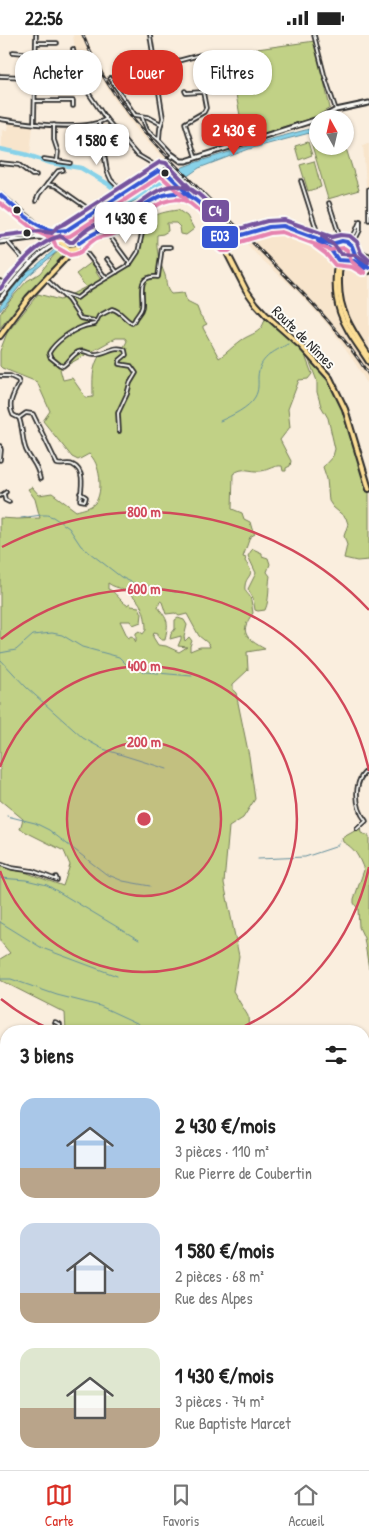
<!DOCTYPE html>
<html lang="fr">
<meta charset="utf-8">
<style>
:root{--surface:#fff;--page:#f6f6f6;--text:#222;--muted:#767676;--line:#e0e0e0;--accent:#d93025}
body{margin:0;font-family:"Patrick Hand",sans-serif;background:var(--page);color:var(--text);height:100vh;display:flex;flex-direction:column;font-size:19px;white-space:nowrap}
*{box-sizing:border-box;margin:0}
p{font-size:16px;color:var(--muted)}
.icon{flex:none;width:28px;height:28px;fill:none;stroke:currentColor;stroke-width:2;stroke-linecap:round;stroke-linejoin:round}
.map{position:relative;flex:1;overflow:hidden}
.sheet{position:absolute;left:0px;top:990px;width:370px;height:445px;display:flex;flex-direction:column;background:var(--surface);border-radius:20px 20px 0 0;box-shadow:0 1px 4px #0004}
.sheet>*{flex:none}
.hud{position:absolute;left:15px;top:15px;width:340px;height:45px;display:flex;gap:10px}
.needle{width:32px;rotate:352deg}
.controls{position:absolute;left:309px;top:75px;display:grid;gap:10px}
.controls a{display:grid;place-items:center;width:45px;height:45px;border-radius:50%;background:var(--surface);box-shadow:0 1px 4px #0004;font-size:25px}
.price{position:absolute;translate:-50% -42px;padding:0 11px;border-radius:10px;background:#fff;color:#222;font-size:16px;line-height:32px;filter:drop-shadow(0 1px 2px #0008)}
.price::after{content:'';position:absolute;left:50%;top:30px;width:15px;height:11px;margin-left:-8px;background:inherit;clip-path:polygon(0 0,100% 0,50% 100%)}
.price.current{background:var(--accent);color:#fff}
ul{padding:0;list-style:none}
li{display:flex;align-items:center;gap:15px;height:125px;padding:0 20px}
li span{display:grid;place-items:center;flex:none;width:140px;height:100px;border-radius:15px;color:#555}
li>.icon{margin-inline-start:auto}
span .icon{width:60px;height:60px;fill:#fffc;stroke-width:1}
li b{font-size:21px}
h2{display:flex;justify-content:space-between;align-items:center;height:60px;padding:0 20px;font-size:21px}
.pill{padding:0 18px;border-radius:20px;background:var(--surface);box-shadow:0 1px 4px #0004;font-size:18px;line-height:45px}
.pill.current{background:var(--accent);color:#fff}
.status{display:flex;justify-content:space-between;align-items:center;height:35px;padding:0 25px;background:var(--surface);direction:ltr}
.status svg{height:14px;fill:currentColor}
.dock{display:flex;justify-content:space-around;align-items:center;height:70px;border-top:1px solid var(--line);background:var(--surface);font-size:14px;color:var(--muted)}
.dock a{display:grid;justify-items:center;gap:2px}
.dock .current{color:var(--accent)}
.map>svg:first-child{display:block}
.built{fill:#f8e5cc}
.green{fill:#c1d186;stroke:#767e58;fill-rule:evenodd}
.water{fill:#88d2e9;stroke:#638f9d}
.lines{fill:none;stroke-linecap:round;stroke-linejoin:round}
.stream{stroke:#638f9d;stroke-width:1}
.river{stroke:#88d2e9;stroke-width:4.5}
.street-casing{stroke:#2b2b2b;stroke-width:5.5}
.secondary-casing{stroke:#2b2b2b;stroke-width:7}
.primary-casing{stroke:#2b2b2b;stroke-width:8}
.street{stroke:#fdfcf7;stroke-width:2}
.secondary{stroke:#fdfcf7;stroke-width:3}
.primary{stroke:#fcde96;stroke-width:4}
.rail-casing{stroke:#2b2b2b;stroke-width:3}
.rail{stroke:#fdfcf7;stroke-width:1;stroke-dasharray:4;stroke-linecap:butt}
.bus-1-casing{stroke:#fdfcf7;stroke-width:8}
.bus-2-casing{stroke:#fdfcf7;stroke-width:8}
.bus-3-casing{stroke:#fdfcf7;stroke-width:8}
.bus-1{stroke:#3656d3;stroke-width:4}
.bus-2{stroke:#e683af;stroke-width:4}
.bus-3{stroke:#75529d;stroke-width:4}
.ring{fill:none;stroke:#d1495b;stroke-width:2.5}
.bus-dot{fill:#2b2b2b;stroke:#fdfcf7;stroke-width:2}
.labels{text-anchor:middle;dominant-baseline:central;stroke-width:4;stroke-linejoin:round;paint-order:stroke}
.street-label{font-size:15px;fill:#2b2b2b;stroke:#fdfcf7}
.centre{fill:#d1495b;stroke:#fdfcf7;stroke-width:2.5}
.ring-label{font-size:15px;text-anchor:middle;font-weight:bold;fill:#d1495b;stroke:#fdfcf7;stroke-width:4;stroke-linejoin:round;paint-order:stroke}
.line-badge{stroke:#fdfcf7;stroke-width:2}
.badge-label{font-size:14px;text-anchor:middle;font-weight:bold;fill:#fff}
</style>
<div class="status"><b>22:56</b><svg viewBox="0 0 49 12"><path d="M0 12V9h3v3zM5 12V6h3v6zM10 12V3h3v9zM15 12V0h3v12zM26 1h20v11H26zM47 4h2v5h-2z"/></svg></div>
<div class="map">
<svg width="369" height="1435" viewBox="0 0 369 1435">
<rect width="100%" height="100%" fill="#faeede"/>
<filter id="ink" filterUnits="userSpaceOnUse"><feTurbulence type="fractalNoise" baseFrequency=".02" numOctaves="2"/><feDisplacementMap in="SourceGraphic" scale="10" xChannelSelector="R" yChannelSelector="G"/><feConvolveMatrix kernelMatrix="1 2 1 2 8 2 1 2 1" color-interpolation-filters="sRGB"/></filter>
<g filter="url(#ink)">
<g class="built">
<polygon points="73,0 85,0 93,18 117,61 148,101 168,121 166,126 140,99 112,61 99,38 81,46 78,39"/>
<polygon points="9,87 33,91 30,119 2,113 2,97 4,95 8,95"/>
<polygon points="369,108 369,189 363,110"/>
<polygon points="276,195 291,201 328,221 333,228 334,238 341,238 345,230 351,229 359,233 369,222 369,352 355,328 328,290 298,257 257,220 246,208 252,204 251,199"/>
</g>
<g class="green">
<polygon points="315,6 330,73 315,82 261,99 259,92 243,96 228,18"/>
<polygon points="317,102 318,111 345,110 359,155 328,164 310,104"/>
<polygon points="308,107 312,120 299,125 295,111"/>
<polygon points="314,126 321,152 308,156 300,130"/>
<polygon points="186,145 239,198 230,198 225,196 215,181 184,148 181,148"/>
<path d="M 178,175 L 187,181 L 194,194 L 186,200 L 181,199 L 180,192 L 176,188 L 167,188 L 168,196 L 163,199 L 157,200 C 156,217 159,225 165,240 C 167,247 165,253 171,259 L 184,258 L 187,267 L 197,272 L 200,280 L 207,289 L 203,291 L 203,293 L 219,323 C 227,318 232,312 239,307 C 250,298 261,300 265,284 L 307,316 L 330,343 L 339,359 L 369,454 L 369,525 L 357,526 L 344,523 L 347,510 L 344,501 L 348,489 L 346,483 L 333,472 L 329,466 L 327,444 L 323,432 L 333,421 L 335,414 L 328,383 L 321,371 L 317,357 L 317,346 L 307,320 L 306,323 L 312,339 L 308,344 L 299,345 L 288,374 L 290,392 L 280,405 L 291,426 L 290,431 L 286,433 L 286,436 L 283,436 L 282,431 C 274,430 269,435 261,436 C 250,437 243,431 233,439 L 232,474 L 242,478 L 244,484 L 250,487 L 252,494 L 255,499 L 250,502 L 243,522 L 246,523 L 245,526 C 257,542 246,539 245,551 C 244,557 248,558 250,562 C 252,567 252,573 253,578 C 239,597 245,603 265,614 L 247,617 L 248,635 L 233,649 L 233,655 L 236,658 L 249,721 L 255,764 L 243,783 L 229,792 L 224,848 L 239,921 L 233,956 L 248,981 L 249,996 L 66,996 L 65,978 L 0,945 L 0,924 L 10,918 L 0,906 L 0,828 L 63,851 L 70,830 L 64,816 L 20,794 L 23,784 L 0,765 L 0,483 L 17,484 L 40,483 L 35,464 L 28,454 L 32,452 L 39,460 L 52,458 L 76,476 C 83,474 90,473 95,468 C 104,457 100,427 89,419 L 78,425 L 72,422 L 43,386 L 50,376 L 37,347 L 2,333 L 0,331 L 0,316 L 7,298 L 38,259 L 60,265 L 86,252 L 76,239 L 92,227 L 98,235 L 96,237 L 101,245 C 111,240 125,235 131,227 C 154,199 128,181 178,175 ZM 116,303 L 125,303 L 127,306 L 124,312 L 101,318 C 91,333 93,345 93,362 L 86,363 L 72,343 L 63,345 L 60,334 ZM 108,548 C 113,552 118,552 123,555 C 140,562 146,577 146,595 L 143,599 L 139,596 L 136,598 L 136,607 L 133,602 L 131,601 L 128,603 L 120,586 L 130,586 L 133,590 L 141,587 L 142,579 L 139,572 L 131,571 L 130,568 L 127,570 C 120,566 115,556 108,554 ZM 160,566 L 162,567 L 166,579 L 175,578 L 179,581 L 187,579 L 199,601 L 209,609 L 210,612 L 200,612 L 190,616 L 190,611 L 192,606 L 189,602 L 185,606 L 184,602 L 187,590 L 184,585 L 178,583 L 175,585 L 175,594 L 171,599 L 170,604 L 181,601 L 181,604 L 178,611 L 187,612 L 179,617 L 166,611 L 158,610 L 153,602 L 154,597 L 158,598 L 158,602 L 161,605 L 165,605 C 168,588 170,588 158,572 Z"/>
<circle cx="343" cy="216" r="8"/>
<polygon points="63,213 66,215 64,221 26,261 0,293 0,279 9,266 27,246 40,238 54,220"/>
<path d="M 253,514 L 262,518 L 262,521 L 268,523 L 270,529 L 267,537 L 270,541 C 268,552 270,564 265,575 L 258,576 L 255,575 L 253,563 L 248,554 L 256,538 L 248,521 L 251,516 Z"/>
<path d="M 360,793 L 361,798 L 369,801 L 369,934 L 364,903 L 359,892 L 358,874 L 354,868 L 354,864 L 364,835 C 359,822 355,813 343,807 L 342,803 Z"/>
</g>
<polygon class="water" points="317,92 317,96 249,114 199,133 189,140 124,171 66,209 27,242 0,276 0,270 27,236 35,232 75,196 141,154 160,146 183,132 194,128 271,104"/>
<g class="lines">
<g class="stream">
<path d="M 220,386 C 231,381 249,373 255,362 C 259,355 258,349 258,342 C 259,323 273,317 288,309"/>
<polyline points="21,483 41,480 47,480 53,482 69,493 81,511 121,542 133,548 176,557"/>
<polyline points="0,618 16,615 33,600 52,598 62,600 82,612 119,622 131,634 146,637 192,641"/>
<polyline points="0,624 26,652 83,703 103,714 167,734"/>
<polyline points="7,781 35,788 49,795 106,839 123,846 150,851"/>
<polyline points="258,824 305,822 335,812 339,809 340,806"/>
<polyline points="0,843 26,845 47,850 139,905"/>
<polyline points="0,887 42,913 117,941"/>
<polyline points="0,944 11,944 57,960 100,971 139,989"/>
<polyline points="0,1047 6,1043"/>
<polyline points="0,1153 6,1150"/>
<polyline points="0,1273 6,1274"/>
<polyline points="364,1298 369,1301"/>
<polyline points="0,1348 6,1357"/>
<polyline points="364,1350 369,1357"/>
<polyline points="261,1430 270,1429"/>
<polyline points="315,1435 325,1429"/>
<polyline points="339,1435 341,1429"/>
</g>
<polyline class="river" points="0,114 24,119 51,128 81,133 108,149 118,157"/>
<g class="street-casing">
<g id="street">
<polyline points="150,0 163,83 160,93 159,105 173,120"/>
<polyline points="314,0 324,39 336,75"/>
<polyline points="36,8 57,8"/>
<polyline points="73,14 79,44 106,84 136,119 153,129 162,133"/>
<polyline points="13,17 24,18 22,42"/>
<polyline points="35,25 57,25"/>
<polyline points="155,32 200,20"/>
<polyline points="0,41 79,44"/>
<polyline points="110,43 135,80 148,82 161,89"/>
<polyline points="185,56 186,58 203,57 206,73 204,77 185,88 196,123"/>
<polyline points="35,66 73,66 73,71"/>
<polyline points="142,82 147,95 159,105"/>
<path d="M 0,84 C 24,88 86,97 106,84"/>
<polyline points="34,88 36,0"/>
<polyline points="99,88 107,136 111,145 124,158"/>
<polyline points="54,90 54,105 58,117 57,126"/>
<polyline points="44,124 70,128"/>
<polyline points="0,128 19,130 32,140 36,140"/>
<polyline points="301,146 317,196 316,203"/>
<polyline points="47,149 56,151 93,177"/>
<polyline points="369,154 369,185"/>
<polyline points="36,166 39,159 58,136 63,135"/>
<polyline points="329,168 339,199 344,206"/>
<polyline points="108,199 130,229"/>
<polyline points="8,207 24,225 30,227"/>
<polyline points="347,207 355,198 360,186"/>
<polyline points="352,211 360,195 360,186"/>
<polyline points="77,214 85,216 106,243"/>
<polyline points="366,219 369,220"/>
<polyline points="107,224 117,237"/>
<polyline points="46,244 68,265 80,283 95,286"/>
<polyline points="0,246 9,251"/>
<polyline points="59,257 77,263 90,253 130,229 138,217 143,194 148,184"/>
<path d="M 0,341 L 10,341 L 18,345 L 19,348 C 14,359 7,368 13,380 L 19,383 C 23,393 22,405 26,415 C 32,428 37,428 40,444"/>
<path d="M 19,383 L 26,378 L 33,379 L 57,429 C 62,431 68,427 73,430 C 86,436 81,455 80,465 L 85,466 L 86,462 L 80,458"/>
<path d="M 119,396 L 118,378 L 127,359 L 130,348 L 136,338 L 131,331 L 119,329 L 120,325 L 126,320 L 125,315 C 115,309 105,320 94,319 C 88,319 85,314 78,317 C 72,320 69,327 63,331 L 60,330 L 50,322 L 49,318 C 55,307 71,296 82,292 C 86,290 91,290 95,289 L 99,281 L 112,274 C 121,276 124,284 132,288 L 134,286 C 136,280 141,278 142,272 C 144,259 135,240 158,242 L 162,212 L 170,212"/>
<polyline points="0,411 1,415 0,425"/>
<polyline points="4,459 5,465 9,467"/>
<polyline points="0,461 6,457"/>
<path d="M 357,794 L 366,786 C 355,772 352,745 369,734"/>
<polyline points="0,829 12,833 33,836 57,845 56,842"/>
<polyline points="55,987 60,989 60,996"/>
<polyline points="0,1033 6,1036"/>
<polyline points="0,1122 6,1120"/>
<polyline points="0,1206 6,1201"/>
<polyline points="0,1397 6,1398"/>
<polyline points="113,1429 119,1435"/>
</g>
</g>
<g class="secondary-casing">
<g id="secondary">
<polyline points="319,84 336,75 369,68"/>
<polyline points="67,195 152,141 162,133 173,120 181,126 186,126 318,84"/>
<polyline points="0,207 39,202 54,205 59,202"/>
<path d="M 0,264 C 15,245 38,215 60,207"/>
<polyline points="364,1135 369,1127"/>
<polyline points="369,1404 367,1409 369,1412"/>
<polyline points="153,1435 155,1429"/>
</g>
</g>
<g class="primary-casing">
<g id="primary">
<polyline points="0,160 40,192 59,200"/>
<polyline points="272,191 283,191 297,196"/>
<polyline points="217,192 220,199 220,207 224,210 238,201 258,195"/>
<polyline points="112,193 163,160"/>
<path d="M 65,195 C 71,195 79,201 79,208 L 77,213 L 69,214 L 60,207 L 59,200 Z"/>
<path d="M 258,195 C 280,192 328,200 336,224 C 338,229 336,234 336,239 C 335,252 336,265 340,277 C 346,296 359,311 369,327"/>
<polyline points="318,203 330,209 336,209"/>
<polyline points="79,208 96,197 113,190 153,162 164,157 175,155 188,158 215,184 225,199 238,201"/>
<polyline points="223,210 246,255 256,269 266,280 301,311 330,343 345,374 369,454"/>
<path d="M 333,217 L 336,209 C 352,200 350,214 356,222 C 360,227 364,230 369,233"/>
<polyline points="348,225 357,228 369,236"/>
<path d="M 344,226 C 338,233 339,240 339,249 C 339,278 354,298 369,321"/>
<polyline points="0,301 28,263 74,214"/>
</g>
</g>
<use href="#street" class="street"/>
<use href="#secondary" class="secondary"/>
<use href="#primary" class="primary"/>
<g class="rail-casing">
<path id="rail" d="M 83,0 C 106,59 149,104 193,148 C 220,175 248,203 276,231 C 310,265 343,299 369,340"/>
</g>
<use href="#rail" class="rail"/>
<g class="bus-1-casing">
<g id="bus-1">
<polyline points="158,136 168,139 191,162"/>
<path d="M 0,160 C 19,175 41,201 67,195 L 158,136"/>
<polyline points="318,206 331,215 338,225 354,226 365,233"/>
<path d="M 79,208 C 87,203 94,197 103,195 C 108,193 113,193 117,190 C 126,185 134,178 142,172 C 175,148 194,156 216,188 C 220,195 219,203 223,210 L 227,210 L 232,204 L 238,201 L 269,192 L 283,191 L 332,209 L 342,206 L 347,207 L 352,211 L 356,222 L 369,233"/>
</g>
</g>
<g class="bus-2-casing">
<g id="bus-2">
<path d="M 0,168 L 37,197 L 53,204 L 56,212 L 70,220 C 84,219 84,211 95,204 C 102,200 110,201 117,198 C 138,188 166,151 191,169 C 199,175 208,185 212,195 C 215,203 213,210 221,216 L 229,216 L 240,207 L 270,198 L 282,197 L 330,215 L 344,213 L 347,215 L 351,226 L 365,238"/>
<polyline points="47,201 58,203 70,201 161,141 186,164"/>
<polyline points="315,211 326,219 335,230 352,232 362,238"/>
</g>
</g>
<g class="bus-3-casing">
<g id="bus-3">
<polyline points="0,201 39,196 52,198 57,192 64,189 160,127 166,128 195,158"/>
<polyline points="322,201 335,211 341,219 356,220 368,228"/>
<path d="M 0,254 C 16,234 35,208 60,201 L 70,207 L 73,207 C 80,200 88,192 98,189 C 103,188 108,188 113,186 C 144,171 169,128 206,166 C 215,175 225,187 226,201 L 236,195 L 267,186 L 284,185 L 332,202 L 341,200 L 350,201 L 357,207 L 361,218 L 369,225"/>
</g>
</g>
<use href="#bus-1" class="bus-1"/>
<use href="#bus-2" class="bus-2"/>
<use href="#bus-3" class="bus-3"/>
</g>
</g>
<circle cx="144" cy="784" r="77" fill="#d1495b" fill-opacity=".12"/>
<g class="ring">
<circle cx="144" cy="784" r="77"/>
<path d="M0 732A153 153 0 1 1 0 836"/>
<path d="M369 832A230 230 0 0 1 234 996M54 996A230 230 0 0 1 1 964M1 604A230 230 0 0 1 369 736"/>
<path d="M2 512A307 307 0 0 1 369 575"/>
</g>
<g class="bus-dot">
<circle cx="165" cy="138" r="4.5"/>
<circle cx="17" cy="175" r="4.5"/>
<circle cx="27" cy="198" r="4.5"/>
</g>
<g class="labels">
<g class="street-label">
<text transform="translate(304 302) rotate(45)">Route de Nîmes</text>
</g>
</g>
<circle cx="144" cy="784" r="8" class="centre"/>
<g class="ring-label">
<text x="144" y="482">800 m</text>
<text x="144" y="559">600 m</text>
<text x="144" y="636">400 m</text>
<text x="144" y="712">200 m</text>
</g>
<g class="line-badge">
<rect x="201" y="164" width="29" height="24" rx="5" fill="#75529d"/>
<rect x="201" y="190" width="38" height="24" rx="5" fill="#3656d3"/>
</g>
<g class="badge-label">
<text x="215" y="181">C4</text>
<text x="220" y="206">E03</text>
</g>
</svg>
<div class="controls">
<a><svg class="needle" viewBox="-14 -14 28 28"><path d="M0-13l5 13h-10z" fill="#e53935"/><path d="M0 13l5-13h-10z" fill="#767676"/></svg></a>
</div>
<b class="price current" style="left:234px;top:121px">2 430 €</b>
<b class="price" style="left:97px;top:131px">1 580 €</b>
<b class="price" style="left:126px;top:209px">1 430 €</b>
<div class="hud">
<a class="pill">Acheter</a>
<a class="pill current">Louer</a>
<a class="pill">Filtres</a>
</div>
<section class="sheet">
<h2>3 biens<svg class="icon" aria-label="filters" viewBox="0 0 24 24"><path d="M4 7h16M4 17h16"/><circle cx="9" cy="7" r="2"/><circle cx="15" cy="17" r="2"/></svg></h2>
<ul>
<li><span style="background:linear-gradient(#a9c7e8 70%,#b9a48a 0)"><svg class="icon" aria-label="home" viewBox="0 0 24 24"><path d="M3 11l9-7 9 7M6 9v11h12V9"/></svg></span><div><b>2 430 €/mois</b><p>3 pièces · 110 m²</p><p>Rue Pierre de Coubertin</p></div></li>
<li><span style="background:linear-gradient(#c9d6e8 70%,#b9a48a 0)"><svg class="icon" aria-label="home" viewBox="0 0 24 24"><path d="M3 11l9-7 9 7M6 9v11h12V9"/></svg></span><div><b>1 580 €/mois</b><p>2 pièces · 68 m²</p><p>Rue des Alpes</p></div></li>
<li><span style="background:linear-gradient(#dfe7d0 60%,#b9a48a 0)"><svg class="icon" aria-label="home" viewBox="0 0 24 24"><path d="M3 11l9-7 9 7M6 9v11h12V9"/></svg></span><div><b>1 430 €/mois</b><p>3 pièces · 74 m²</p><p>Rue Baptiste Marcet</p></div></li>
</ul>
</section>
</div>
<nav class="dock">
<a class="current"><svg class="icon" aria-label="map" viewBox="0 0 24 24"><path d="M3 6l6-2 6 2 6-2v14l-6 2-6-2-6 2zM9 4v14M15 6v14"/></svg>Carte</a>
<a><svg class="icon" aria-label="saved" viewBox="0 0 24 24"><path d="M7 4h10v16l-5-4-5 4z"/></svg>Favoris</a>
<a><svg class="icon" aria-label="home" viewBox="0 0 24 24"><path d="M3 11l9-7 9 7M6 9v11h12V9"/></svg>Accueil</a>
</nav>
